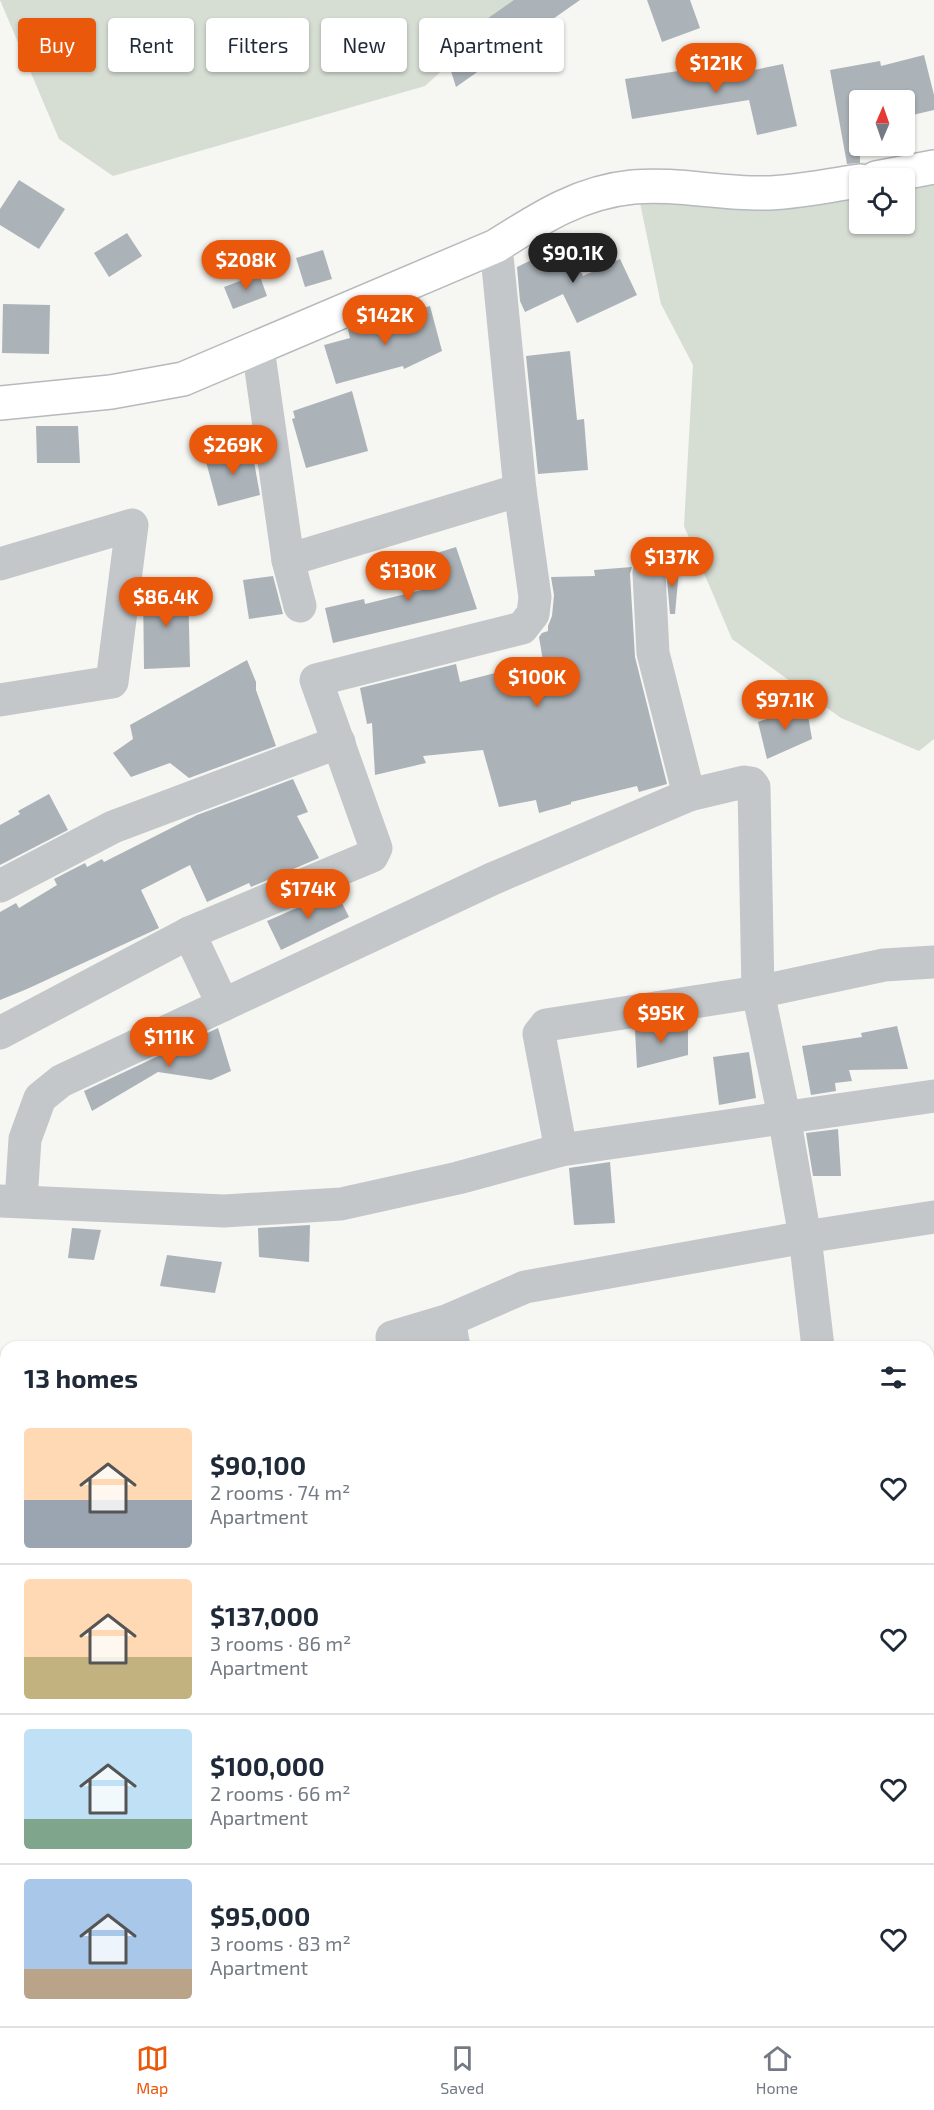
<!DOCTYPE html>
<meta charset="utf-8">
<style>
:root{--surface:#fff;--page:#f2f2f3;--text:#1f2937;--muted:#747a83;--line:#e0e1e3;--accent:#ea580c}
body{margin:0;font-family:"Exo 2",sans-serif;background:var(--page);color:var(--text);height:100vh;display:flex;flex-direction:column;font-size:22px;white-space:nowrap}
*{box-sizing:border-box;margin:0}
p{font-size:20px;color:var(--muted)}
.icon{flex:none;width:33px;height:33px;fill:none;stroke:currentColor;stroke-width:2;stroke-linecap:round;stroke-linejoin:round}
.map{position:relative;flex:1;overflow:hidden}
.drawer{position:absolute;left:0px;top:1341px;width:934px;height:686px;display:flex;flex-direction:column;background:var(--surface);border-radius:18px 18px 0 0;box-shadow:0 2px 4px #0004}
.drawer>*{flex:none}
.hud{position:absolute;left:18px;top:18px;width:600px;height:54px;display:flex;gap:12px}
.needle{width:39px;rotate:2deg}
.fabs{position:absolute;left:849px;top:90px;display:grid;gap:12px}
.fabs a{display:grid;place-items:center;width:66px;height:66px;border-radius:6px;background:var(--surface);box-shadow:0 2px 4px #0004;font-size:30px}
.price{position:absolute;translate:-50% -51px;padding:0 14px;border-radius:21px;background:var(--accent);color:#fff;font-size:20px;line-height:39px;filter:drop-shadow(0 2px 3px #0008)}
.price::after{content:'';position:absolute;left:50%;top:36px;width:18px;height:14px;margin-left:-9px;background:inherit;clip-path:polygon(0 0,100% 0,50% 100%)}
.price.current{background:#222;color:#fff}
ul{padding:0;list-style:none}
li{display:flex;align-items:center;gap:18px;height:150px;padding:0 24px}
li+li{border-top:2px solid var(--line)}
li span{display:grid;place-items:center;flex:none;width:168px;height:120px;border-radius:6px;color:#555}
li>.icon{margin-inline-start:auto}
span .icon{width:72px;height:72px;fill:#fffc;stroke-width:1}
li b{font-size:26px}
h2{display:flex;justify-content:space-between;align-items:center;height:72px;padding:0 24px;font-size:26px}
.chip{padding:0 21px;border-radius:6px;background:var(--surface);box-shadow:0 2px 4px #0004;font-size:21px;line-height:54px}
.chip.current{background:var(--accent);color:#fff}
.menu{display:flex;justify-content:space-around;align-items:center;height:84px;border-top:2px solid var(--line);background:var(--surface);font-size:16px;color:var(--muted)}
.menu a{display:grid;justify-items:center;gap:3px}
.menu .current{color:var(--accent)}
.map>svg:first-child{display:block}
.green{fill:#d6ddd3;fill-rule:evenodd}
.building{fill:#abb3b9}
.lines{fill:none;stroke-linecap:round;stroke-linejoin:round}
.major-casing{stroke:#b6babe;stroke-width:36}
.minor{stroke:#c3c7ca;stroke-width:33}
.major{stroke:#fff;stroke-width:33}
</style>
<div class="map">
<svg width="934" height="2026" viewBox="0 0 934 2026">
<rect width="100%" height="100%" fill="#f6f6f2"/>
<g class="green">
<polygon points="0,0 520,0 425,86 113,176 59,139"/>
<path d="M 934,157 L 934,739 L 919,751 L 841,718 L 732,639 L 684,526 L 693,365 L 661,304 L 640,203 L 858,163 ZM 860,178 L 904,178 L 904,224 L 860,224 Z"/>
<polygon points="929,1731 934,1733 934,1820 929,1818"/>
</g>
<g class="building">
<polygon points="514,0 580,0 456,87 444,49"/>
<polygon points="647,0 690,0 700,28 662,42"/>
<polygon points="924,55 934,95 934,110 904,117 904,100 860,100 860,163 847,164 830,70 880,61 881,66"/>
<polygon points="732,63 734,74 783,64 797,126 757,135 749,100 632,119 625,79"/>
<polygon points="19,180 65,209 39,249 0,225 0,209"/>
<polygon points="127,233 142,256 109,277 94,253"/>
<polygon points="567,243 583,276 620,259 637,295 577,323 563,294 525,312 520,301 517,267"/>
<polygon points="323,250 332,279 305,287 296,258"/>
<polygon points="259,274 267,296 233,309 224,287"/>
<polygon points="3,304 50,305 49,354 2,353"/>
<polygon points="430,306 442,351 404,369 403,366 336,384 324,345 350,338 348,329"/>
<polygon points="570,351 577,420 584,419 588,470 538,474 526,356"/>
<polygon points="352,391 368,451 306,468 292,419 295,418 293,411"/>
<polygon points="36,426 78,426 80,463 37,463"/>
<polygon points="251,445 260,495 218,506 205,458"/>
<polygon points="456,547 477,609 333,643 325,608 364,599 365,604 430,588 421,558"/>
<polygon points="632,567 630,574 635,657 667,784 639,792 637,786 571,802 571,804 539,813 536,800 499,807 483,750 423,756 426,763 375,775 372,723 367,724 360,688 456,664 460,682 543,661 539,637 542,633 548,631 548,626 552,616 554,595 551,577 595,576 594,570"/>
<polygon points="666,568 679,569 675,614 670,614"/>
<polygon points="273,576 283,614 249,619 243,580"/>
<polygon points="188,587 190,667 144,669 143,588"/>
<polygon points="247,660 256,682 256,690 276,746 189,778 170,763 131,777 113,753 133,739 130,725"/>
<polygon points="806,704 812,739 767,759 758,722"/>
<polygon points="293,779 308,812 297,816 319,858 251,887 249,883 207,902 190,865 141,890 159,928 27,989 0,1000 0,912 16,903 19,908 57,885 54,879 85,863 87,867 102,859 104,862 197,815"/>
<polygon points="49,794 68,830 0,865 0,825 20,814 18,811"/>
<polygon points="336,891 349,917 281,950 267,921"/>
<polygon points="688,1022 688,1055 637,1068 635,1030"/>
<polygon points="897,1026 908,1069 849,1070 852,1081 835,1083 836,1091 811,1095 802,1046 862,1037 861,1033"/>
<polygon points="218,1028 231,1071 211,1080 158,1072 92,1111 84,1091"/>
<polygon points="749,1052 756,1098 719,1105 713,1057"/>
<polygon points="838,1129 841,1176 813,1176 806,1133"/>
<polygon points="610,1162 615,1223 574,1225 569,1168"/>
<polygon points="310,1225 309,1262 259,1257 258,1228"/>
<polygon points="72,1228 101,1230 94,1260 68,1258"/>
<polygon points="167,1255 222,1262 215,1293 160,1286"/>
</g>
<g class="lines">
<g class="major-casing">
<g id="major">
<polyline points="876,178 934,167"/>
<path d="M 0,403 L 111,392 L 183,379 L 496,246 C 540,218 580,192 633,187 C 676,183 721,194 765,193 C 795,193 829,185 860,181"/>
</g>
</g>
<g class="minor">
<polyline points="258,348 288,560 300,606"/>
<polyline points="288,560 520,490"/>
<polyline points="0,564 132,525 112,682 0,700"/>
<polyline points="0,886 113,827 339,742"/>
<polyline points="189,933 372,856 376,848 316,680 522,628 533,614 535,597 520,490 496,246"/>
<polyline points="934,962 884,965 758,992 546,1025 539,1034 561,1150 934,1096"/>
<polyline points="0,1033 189,933 223,1005 492,879 689,795 653,653 649,573"/>
<polyline points="0,1201 224,1211 341,1204 458,1178 561,1150"/>
<polyline points="21,1201 25,1139 40,1098 61,1081 223,1005"/>
<polyline points="449,1320 454,1347"/>
<polyline points="392,1337 449,1320 525,1287 805,1237 784,1116 758,992 754,787 751,783 744,782 689,795"/>
<polyline points="818,1347 805,1237 934,1217"/>
<polyline points="0,1489 6,1488"/>
<polyline points="0,1812 6,1814"/>
<polyline points="577,2020 590,2026"/>
</g>
<use href="#major" class="major"/>
</g>
</svg>
<div class="fabs">
<a><svg class="needle" viewBox="-14 -14 28 28"><path d="M0-13l5 13h-10z" fill="#e53935"/><path d="M0 13l5-13h-10z" fill="#747a83"/></svg></a>
<a><svg class="icon" aria-label="locate" viewBox="0 0 24 24"><circle cx="12" cy="12" r="6"/><path d="M12 2v4M12 18v4M2 12h4M18 12h4"/></svg></a>
</div>
<b class="price" style="left:716px;top:94px">$121K</b>
<b class="price current" style="left:573px;top:284px">$90.1K</b>
<b class="price" style="left:246px;top:291px">$208K</b>
<b class="price" style="left:385px;top:346px">$142K</b>
<b class="price" style="left:233px;top:476px">$269K</b>
<b class="price" style="left:672px;top:588px">$137K</b>
<b class="price" style="left:408px;top:602px">$130K</b>
<b class="price" style="left:166px;top:628px">$86.4K</b>
<b class="price" style="left:537px;top:708px">$100K</b>
<b class="price" style="left:785px;top:731px">$97.1K</b>
<b class="price" style="left:308px;top:920px">$174K</b>
<b class="price" style="left:661px;top:1044px">$95K</b>
<b class="price" style="left:169px;top:1068px">$111K</b>
<div class="hud">
<a class="chip current">Buy</a>
<a class="chip">Rent</a>
<a class="chip">Filters</a>
<a class="chip">New</a>
<a class="chip">Apartment</a>
</div>
<section class="drawer">
<h2>13 homes<svg class="icon" aria-label="filters" viewBox="0 0 24 24"><path d="M4 7h16M4 17h16"/><circle cx="9" cy="7" r="2"/><circle cx="15" cy="17" r="2"/></svg></h2>
<ul>
<li><span style="background:linear-gradient(#ffd9b3 60%,#9aa5b1 0)"><svg class="icon" aria-label="home" viewBox="0 0 24 24"><path d="M3 11l9-7 9 7M6 9v11h12V9"/></svg></span><div><b>$90,100</b><p>2 rooms · 74 m²</p><p>Apartment</p></div><svg class="icon" aria-label="heart" viewBox="0 0 24 24"><path d="M12 20l-8-8c-3-5 5-10 8-4 3-6 11-1 8 4z"/></svg></li>
<li><span style="background:linear-gradient(#ffd9b3 65%,#c2b280 0)"><svg class="icon" aria-label="home" viewBox="0 0 24 24"><path d="M3 11l9-7 9 7M6 9v11h12V9"/></svg></span><div><b>$137,000</b><p>3 rooms · 86 m²</p><p>Apartment</p></div><svg class="icon" aria-label="heart" viewBox="0 0 24 24"><path d="M12 20l-8-8c-3-5 5-10 8-4 3-6 11-1 8 4z"/></svg></li>
<li><span style="background:linear-gradient(#bfe0f5 75%,#7fa58c 0)"><svg class="icon" aria-label="home" viewBox="0 0 24 24"><path d="M3 11l9-7 9 7M6 9v11h12V9"/></svg></span><div><b>$100,000</b><p>2 rooms · 66 m²</p><p>Apartment</p></div><svg class="icon" aria-label="heart" viewBox="0 0 24 24"><path d="M12 20l-8-8c-3-5 5-10 8-4 3-6 11-1 8 4z"/></svg></li>
<li><span style="background:linear-gradient(#a9c7e8 75%,#b9a48a 0)"><svg class="icon" aria-label="home" viewBox="0 0 24 24"><path d="M3 11l9-7 9 7M6 9v11h12V9"/></svg></span><div><b>$95,000</b><p>3 rooms · 83 m²</p><p>Apartment</p></div><svg class="icon" aria-label="heart" viewBox="0 0 24 24"><path d="M12 20l-8-8c-3-5 5-10 8-4 3-6 11-1 8 4z"/></svg></li>
</ul>
</section>
</div>
<nav class="menu">
<a class="current"><svg class="icon" aria-label="map" viewBox="0 0 24 24"><path d="M3 6l6-2 6 2 6-2v14l-6 2-6-2-6 2zM9 4v14M15 6v14"/></svg>Map</a>
<a><svg class="icon" aria-label="saved" viewBox="0 0 24 24"><path d="M7 4h10v16l-5-4-5 4z"/></svg>Saved</a>
<a><svg class="icon" aria-label="home" viewBox="0 0 24 24"><path d="M3 11l9-7 9 7M6 9v11h12V9"/></svg>Home</a>
</nav>
